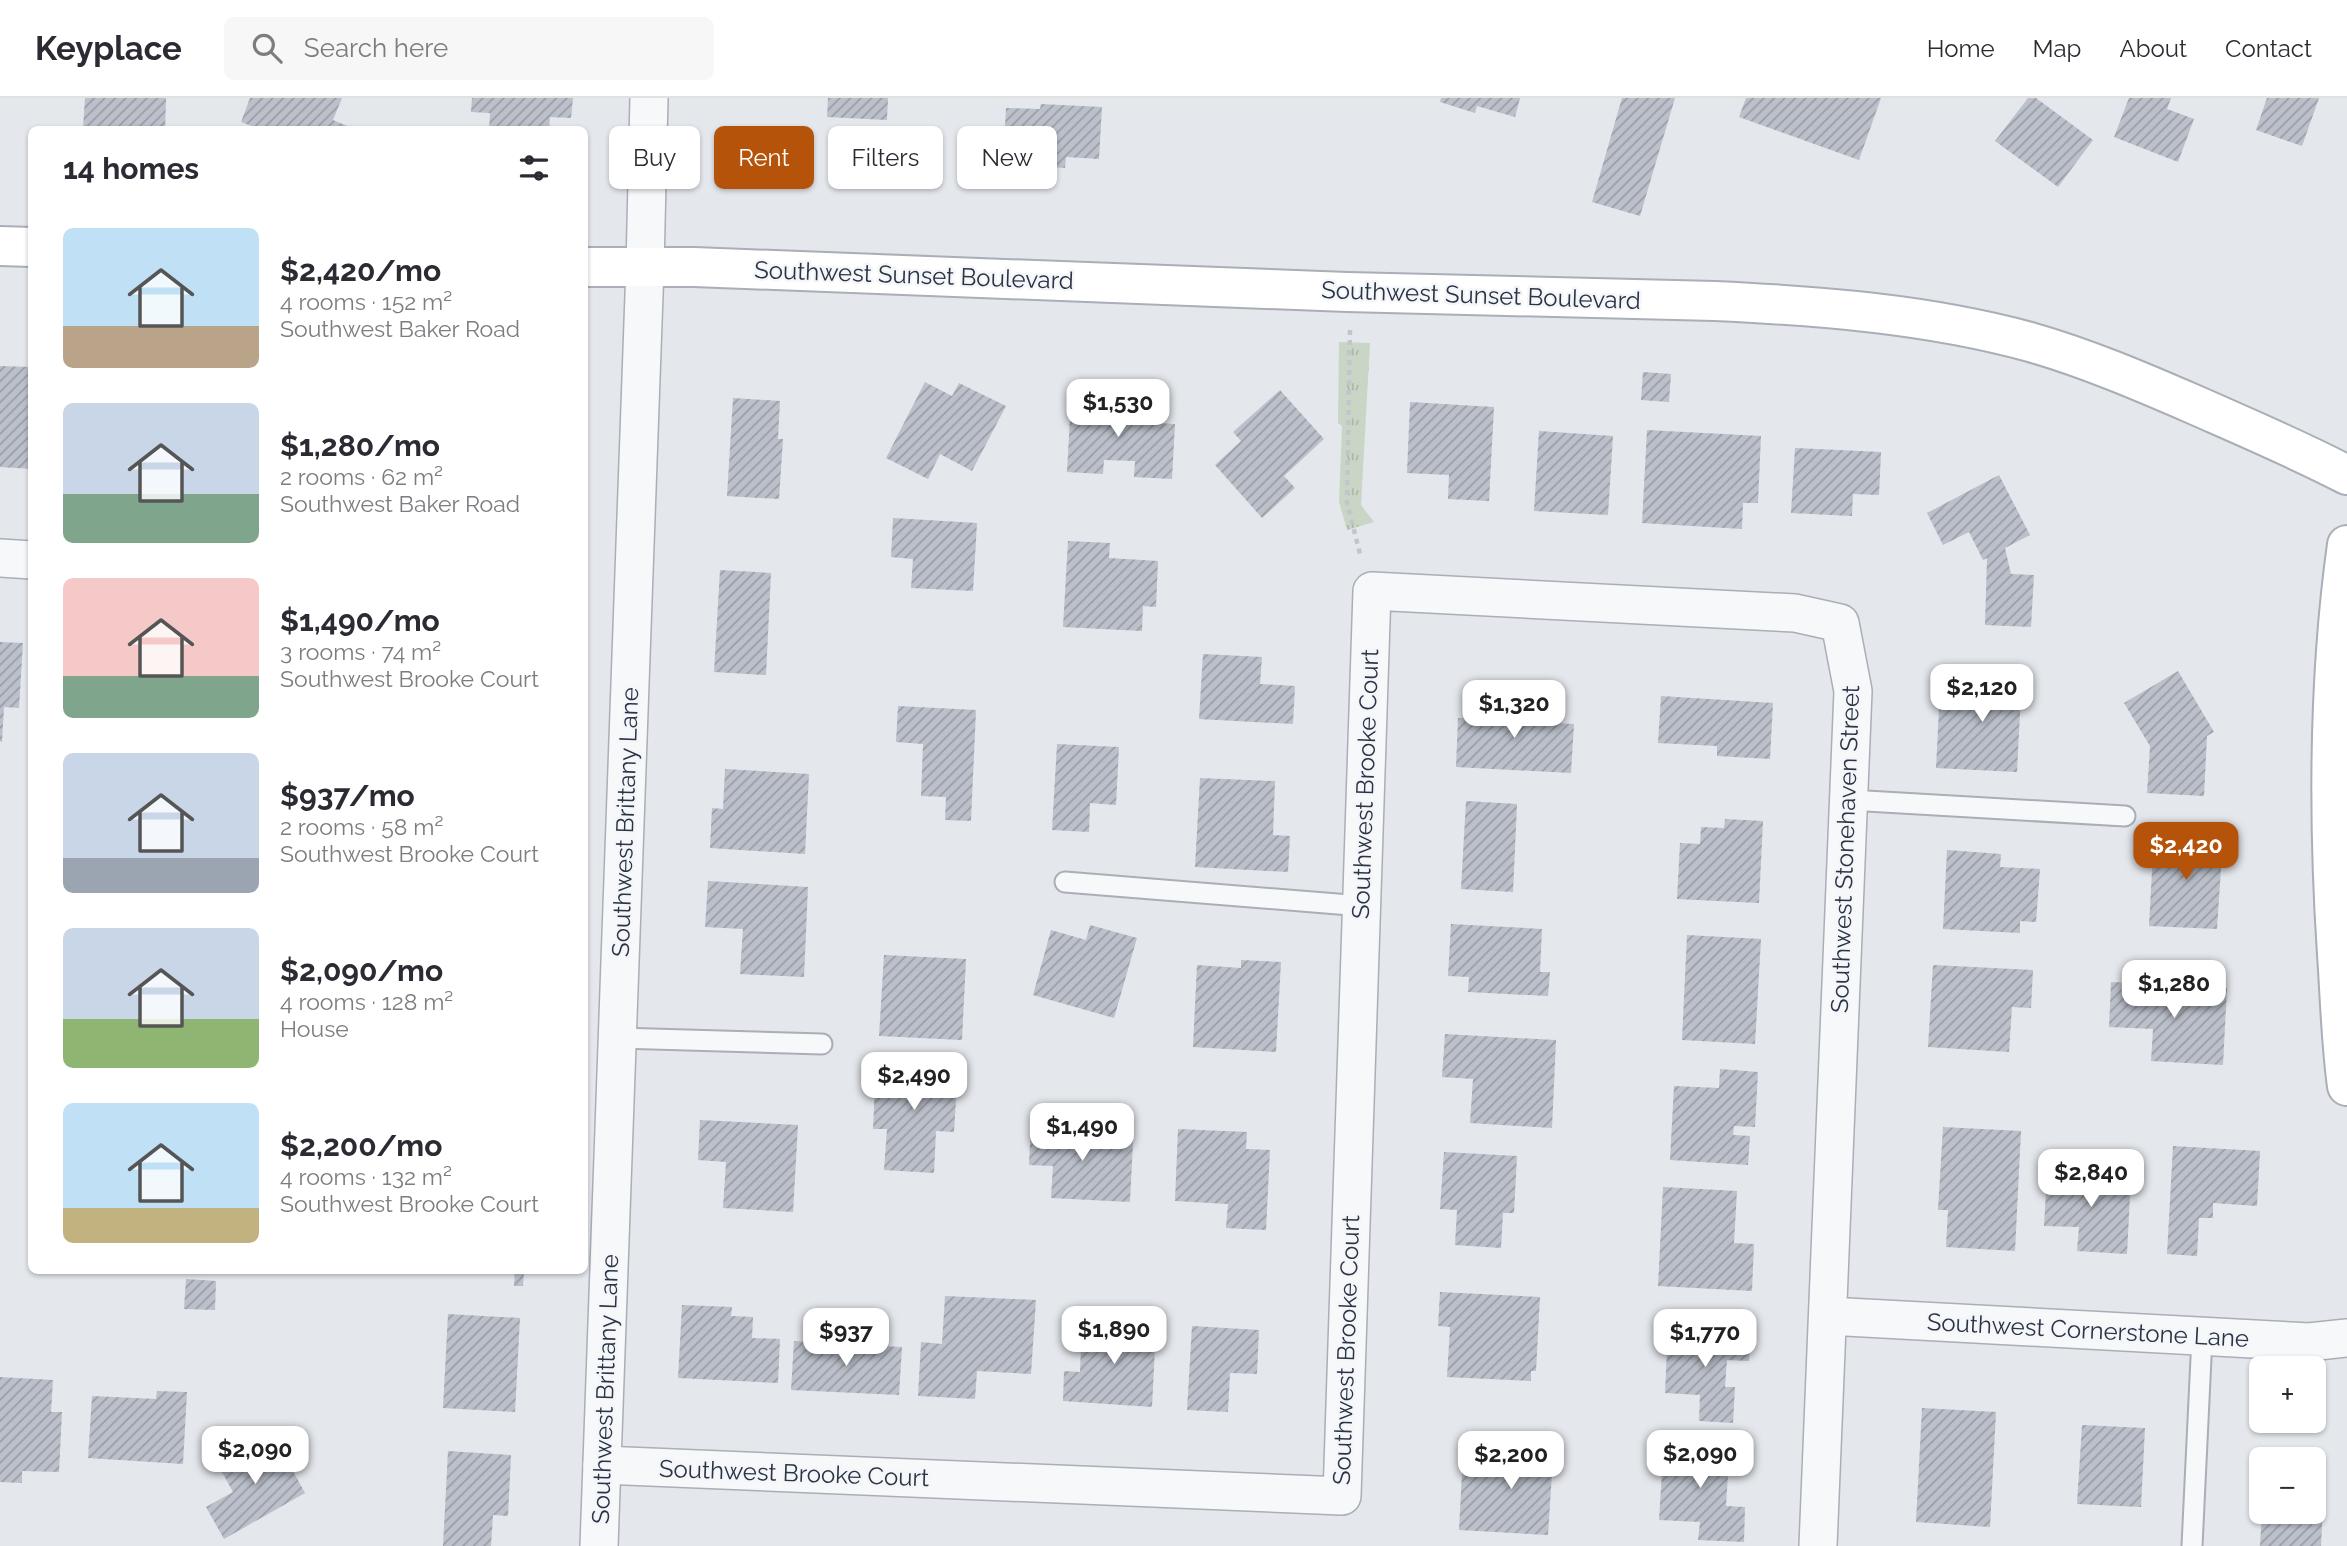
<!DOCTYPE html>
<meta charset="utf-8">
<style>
:root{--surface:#fff;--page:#f7f7f7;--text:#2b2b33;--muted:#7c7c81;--line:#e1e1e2;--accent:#b45309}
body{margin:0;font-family:Raleway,sans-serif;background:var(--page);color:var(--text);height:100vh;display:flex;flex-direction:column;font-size:26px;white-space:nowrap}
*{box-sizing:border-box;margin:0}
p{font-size:23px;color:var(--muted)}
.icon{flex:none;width:38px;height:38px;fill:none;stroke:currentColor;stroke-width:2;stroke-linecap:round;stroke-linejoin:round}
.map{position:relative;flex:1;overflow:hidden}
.side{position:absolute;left:28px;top:28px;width:560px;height:1148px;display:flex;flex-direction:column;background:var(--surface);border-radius:10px;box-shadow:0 2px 5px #0004}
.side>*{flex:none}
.hud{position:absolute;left:609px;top:28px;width:665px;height:63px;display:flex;gap:14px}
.fabs{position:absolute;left:2249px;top:1258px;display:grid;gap:14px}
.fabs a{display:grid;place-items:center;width:77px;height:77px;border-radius:10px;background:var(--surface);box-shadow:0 2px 5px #0004;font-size:35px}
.price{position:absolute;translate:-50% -60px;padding:0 16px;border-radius:14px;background:#fff;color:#222;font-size:23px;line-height:46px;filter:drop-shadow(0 2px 4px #0008)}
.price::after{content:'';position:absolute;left:50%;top:42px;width:21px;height:16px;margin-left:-10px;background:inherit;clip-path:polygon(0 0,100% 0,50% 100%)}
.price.active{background:var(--accent);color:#fff}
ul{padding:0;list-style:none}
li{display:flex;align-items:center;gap:21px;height:175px;padding:0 35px}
li span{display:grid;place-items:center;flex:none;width:196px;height:140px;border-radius:10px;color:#555}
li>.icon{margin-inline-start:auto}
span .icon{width:84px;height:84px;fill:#fffc;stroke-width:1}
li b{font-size:30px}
h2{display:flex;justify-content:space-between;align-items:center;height:84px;padding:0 35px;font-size:30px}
.chip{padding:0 24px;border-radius:10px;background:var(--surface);box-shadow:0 2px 5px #0004;font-size:24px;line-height:63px}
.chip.active{background:var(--accent);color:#fff}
header{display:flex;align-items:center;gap:42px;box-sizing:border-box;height:98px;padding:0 35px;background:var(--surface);border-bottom:2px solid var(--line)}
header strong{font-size:33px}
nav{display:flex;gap:38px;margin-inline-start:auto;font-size:24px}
.search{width:490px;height:63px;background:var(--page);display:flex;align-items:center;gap:18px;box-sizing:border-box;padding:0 24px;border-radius:10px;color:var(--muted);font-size:26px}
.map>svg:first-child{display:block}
.grass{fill:url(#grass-tufts)}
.building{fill:url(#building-hatch)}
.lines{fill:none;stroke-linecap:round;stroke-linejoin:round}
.service-casing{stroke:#a9aeb7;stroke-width:23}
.minor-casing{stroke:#a9aeb7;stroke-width:40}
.secondary-casing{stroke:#a9aeb7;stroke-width:42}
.path{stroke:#c2c5cb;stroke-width:4.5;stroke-dasharray:5 5;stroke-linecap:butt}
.service{stroke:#f7f8fa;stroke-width:19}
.minor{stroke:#f7f8fa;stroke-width:37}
.secondary{stroke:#fff;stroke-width:38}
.labels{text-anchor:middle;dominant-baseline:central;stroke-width:5;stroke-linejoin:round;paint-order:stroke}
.street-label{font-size:24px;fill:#2b3445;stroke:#f4f6f9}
</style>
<header>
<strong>Keyplace</strong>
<div class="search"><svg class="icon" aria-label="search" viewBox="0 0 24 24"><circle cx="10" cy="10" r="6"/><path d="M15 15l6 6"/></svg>Search here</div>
<nav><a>Home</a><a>Map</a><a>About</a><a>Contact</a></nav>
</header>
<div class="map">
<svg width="2347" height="1448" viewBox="0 0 2347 1448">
<defs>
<pattern id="grass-tufts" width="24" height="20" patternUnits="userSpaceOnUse" patternTransform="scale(1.75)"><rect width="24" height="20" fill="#c9d6c5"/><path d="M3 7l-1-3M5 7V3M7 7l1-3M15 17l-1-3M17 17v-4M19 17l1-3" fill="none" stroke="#adb8ab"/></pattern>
<pattern id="building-hatch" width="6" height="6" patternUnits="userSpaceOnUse" patternTransform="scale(1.75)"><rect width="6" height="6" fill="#bbc0ca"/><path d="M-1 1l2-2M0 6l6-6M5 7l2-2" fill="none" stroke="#989da6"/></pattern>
</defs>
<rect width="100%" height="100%" fill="#e4e7ec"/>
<polygon class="grass" points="1339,244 1370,245 1361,407 1374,424 1347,432 1339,404 1342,328 1338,325"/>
<g class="building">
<polygon points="85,0 166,0 165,32 83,30"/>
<polygon points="250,0 342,0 333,22 357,32 263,32 241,24"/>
<polygon points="472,0 573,0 571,20 550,19 549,32 489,32 490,15 471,14"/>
<polygon points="828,0 888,0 887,22 827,19"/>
<polygon points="1441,0 1520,0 1515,19 1477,8 1475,15 1440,4"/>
<polygon points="1622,0 1675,0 1640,118 1592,104"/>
<polygon points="1746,0 1881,0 1859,62 1739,19"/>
<polygon points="2028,0 2036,0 2093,42 2058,89 1995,43"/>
<polygon points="2129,0 2171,0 2167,11 2194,21 2178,64 2114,39"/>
<polygon points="2267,0 2319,0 2302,48 2256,32"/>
<polygon points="1041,6 1102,9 1099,61 1066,59 1065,70 1003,66 1006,10 1040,11"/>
<polygon points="0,268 32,269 32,371 0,369"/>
<polygon points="1643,274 1671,276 1669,304 1641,302"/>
<polygon points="925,284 952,298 959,285 1006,308 972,373 940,356 928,381 886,360"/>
<polygon points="1280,292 1324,341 1284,378 1295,390 1262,420 1215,367 1241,343 1233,334"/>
<polygon points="733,300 780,303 778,341 783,341 779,401 727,398"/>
<polygon points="1071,300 1138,304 1137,324 1175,326 1172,381 1134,379 1135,363 1104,362 1103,376 1067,374"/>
<polygon points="1410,304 1494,309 1489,403 1448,401 1449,377 1407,375"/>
<polygon points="1647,332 1761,338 1758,405 1743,405 1742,431 1642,425"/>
<polygon points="1539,333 1613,338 1608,417 1534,413"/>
<polygon points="1795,350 1881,354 1879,397 1853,396 1852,418 1791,415"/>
<polygon points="1999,377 2030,437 2005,450 2011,476 2034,477 2031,529 1985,527 1987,460 1983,462 1969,434 1943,447 1927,415"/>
<polygon points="893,420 977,425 973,493 911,490 913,461 891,459"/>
<polygon points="1068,443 1110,445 1109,460 1158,463 1156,509 1143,508 1142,533 1063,529"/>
<polygon points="720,472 771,475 766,577 714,574"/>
<polygon points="0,544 23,545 19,610 4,609 2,644 0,643"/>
<polygon points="1203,556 1262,559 1260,586 1295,588 1293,626 1199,621"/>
<polygon points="1962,572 2022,576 2017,674 1936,670 1939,611 1960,612"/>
<polygon points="2178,573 2214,634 2207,638 2204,698 2147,695 2150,648 2124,605"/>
<polygon points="1661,598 1773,605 1770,661 1717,658 1717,648 1658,645"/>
<polygon points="1479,603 1538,606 1537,624 1574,626 1571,675 1456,669 1458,620 1478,621"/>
<polygon points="898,608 976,612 971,723 945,722 946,699 921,698 923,646 896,644"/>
<polygon points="1057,646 1119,649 1116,707 1090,705 1089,734 1052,732"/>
<polygon points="725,671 809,676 805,756 710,750 712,710 723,711"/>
<polygon points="1200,680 1275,683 1273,737 1290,738 1288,774 1195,769"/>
<polygon points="1466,703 1517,706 1513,794 1461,791"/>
<polygon points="1725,721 1763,723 1759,805 1677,801 1680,745 1700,746 1701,729 1724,730"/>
<polygon points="2154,736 2223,740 2217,831 2149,828"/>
<polygon points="1947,752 2001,756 2000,769 2040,771 2036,824 2020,823 2020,835 1943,831"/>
<polygon points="708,783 808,789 804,879 740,876 743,831 705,829"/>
<polygon points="1451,826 1542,831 1540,874 1550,874 1548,898 1468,894 1469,879 1448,878"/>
<polygon points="1090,827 1137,840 1114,920 1033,897 1051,832 1086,842"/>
<polygon points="1687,837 1761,841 1755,946 1682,942"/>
<polygon points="884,857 966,861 962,942 879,938"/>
<polygon points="1241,862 1281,864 1276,954 1193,949 1197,867 1241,870"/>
<polygon points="1933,867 2033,872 2031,910 2012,909 2009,954 1928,949"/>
<polygon points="2111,884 2227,890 2223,967 2151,963 2153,931 2109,929"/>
<polygon points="1445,936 1556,942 1552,1030 1470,1025 1473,981 1442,979"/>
<polygon points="876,965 958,969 954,1034 936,1033 934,1075 884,1072 887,1031 873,1031"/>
<polygon points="1720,971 1758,974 1755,1029 1734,1028 1733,1037 1750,1038 1748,1067 1670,1062 1674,988 1719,990"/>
<polygon points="700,1022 798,1027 793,1114 723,1110 726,1064 698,1062"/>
<polygon points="1031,1023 1086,1026 1085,1041 1133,1044 1130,1104 1051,1100 1053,1068 1029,1067"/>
<polygon points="1943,1029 2021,1033 2015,1153 1946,1149 1948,1112 1938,1112"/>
<polygon points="1178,1031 1247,1034 1246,1051 1270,1052 1266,1132 1226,1130 1228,1106 1175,1103"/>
<polygon points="2173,1048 2260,1053 2257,1108 2213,1105 2213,1120 2199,1120 2197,1158 2167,1156"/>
<polygon points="1444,1054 1517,1058 1514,1115 1503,1115 1501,1150 1455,1147 1457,1112 1440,1111"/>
<polygon points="2047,1074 2131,1079 2127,1156 2077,1153 2079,1129 2044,1128"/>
<polygon points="1663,1089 1737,1093 1734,1145 1754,1146 1752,1193 1658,1188"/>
<polygon points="515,1172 524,1172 523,1188 514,1188"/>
<polygon points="186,1181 216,1183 215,1212 184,1211"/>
<polygon points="1440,1194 1540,1199 1536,1273 1531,1273 1531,1283 1447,1279 1450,1229 1438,1228"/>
<polygon points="945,1198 1036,1202 1031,1276 977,1273 975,1301 918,1298 921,1244 942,1246"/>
<polygon points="682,1207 732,1209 731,1218 753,1219 752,1240 780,1241 778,1285 678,1280"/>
<polygon points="448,1216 520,1220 515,1314 443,1310"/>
<polygon points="1082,1224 1156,1229 1152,1309 1063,1303 1064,1273 1080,1274"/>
<polygon points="1192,1228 1259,1232 1257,1276 1230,1275 1228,1314 1187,1312"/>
<polygon points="1668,1231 1751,1236 1749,1263 1727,1262 1725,1289 1735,1289 1733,1325 1699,1323 1700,1297 1665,1295"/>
<polygon points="794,1243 902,1249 899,1297 791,1292"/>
<polygon points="0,1279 53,1282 51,1314 62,1314 59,1374 22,1373 22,1385 0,1384"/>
<polygon points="157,1293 187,1294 183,1366 88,1360 92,1298 156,1301"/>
<polygon points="1922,1310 1996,1314 1990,1429 1916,1424"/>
<polygon points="2082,1327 2145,1330 2141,1409 2077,1406"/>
<polygon points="272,1335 305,1395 224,1441 206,1409 233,1394 218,1367"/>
<polygon points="1498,1342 1554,1345 1548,1437 1459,1432 1462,1375 1496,1377"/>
<polygon points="1664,1342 1730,1345 1726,1408 1745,1409 1744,1444 1698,1442 1700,1424 1659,1422"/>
<polygon points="448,1353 511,1357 508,1418 493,1417 491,1448 443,1448"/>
<polygon points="2314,1370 2325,1371 2321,1448 2260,1448 2262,1414 2314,1414"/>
</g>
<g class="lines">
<g class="service-casing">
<g id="service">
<polyline points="1849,702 2125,718"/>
<polyline points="1065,784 1362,808"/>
<polyline points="618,940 822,946"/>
<polyline points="2192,1448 2202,1239"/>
</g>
</g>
<g class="minor-casing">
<g id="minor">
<polyline points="0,460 32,462"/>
<polyline points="1828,1218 2309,1244 2347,1240"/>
<polyline points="602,1367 1342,1398 1372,493 1795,515 1840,525 1853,593 1818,1448"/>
<polyline points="599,1448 645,169 649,0"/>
</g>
</g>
<g class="secondary-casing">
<g id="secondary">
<polyline points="0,148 32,149"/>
<path d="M 584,169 L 694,169 L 1347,194 L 1715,203 C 1820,208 1928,216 2030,244 C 2086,260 2140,283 2193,306 C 2245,329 2297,351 2347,377"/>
<path d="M 2347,447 C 2328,583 2328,719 2337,856 C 2340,900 2341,944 2347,988"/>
</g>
</g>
<polyline class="path" points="1350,232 1347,404 1360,456"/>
<use href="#service" class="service"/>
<use href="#minor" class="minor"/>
<use href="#secondary" class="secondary"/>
</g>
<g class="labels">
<g class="street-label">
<text transform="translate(914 177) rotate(2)">Southwest Sunset Boulevard</text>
<text transform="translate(1481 197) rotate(2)">Southwest Sunset Boulevard</text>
<text transform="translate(1365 686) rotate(-88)">Southwest Brooke Court</text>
<text transform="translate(625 724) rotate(-88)">Southwest Brittany Lane</text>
<text transform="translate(1845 751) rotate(-88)">Southwest Stonehaven Street</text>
<text transform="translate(2088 1232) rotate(3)">Southwest Cornerstone Lane</text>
<text transform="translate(1346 1252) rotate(-88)">Southwest Brooke Court</text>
<text transform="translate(605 1291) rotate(-88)">Southwest Brittany Lane</text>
<text transform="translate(794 1375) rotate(2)">Southwest Brooke Court</text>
</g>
</g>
</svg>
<div class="fabs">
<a>+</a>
<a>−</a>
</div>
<b class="price" style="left:1118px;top:341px">$1,530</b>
<b class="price" style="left:1982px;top:626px">$2,120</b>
<b class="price" style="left:1514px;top:642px">$1,320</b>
<b class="price active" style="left:2186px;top:784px">$2,420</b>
<b class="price" style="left:2174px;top:922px">$1,280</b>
<b class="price" style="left:914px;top:1014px">$2,490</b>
<b class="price" style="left:1082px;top:1065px">$1,490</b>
<b class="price" style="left:2091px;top:1111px">$2,840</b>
<b class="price" style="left:1114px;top:1268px">$1,890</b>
<b class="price" style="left:846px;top:1270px">$937</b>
<b class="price" style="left:1705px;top:1271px">$1,770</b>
<b class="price" style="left:255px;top:1388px">$2,090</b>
<b class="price" style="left:1700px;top:1392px">$2,090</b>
<b class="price" style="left:1511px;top:1393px">$2,200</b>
<div class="hud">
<a class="chip">Buy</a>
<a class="chip active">Rent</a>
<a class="chip">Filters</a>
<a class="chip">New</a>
</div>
<section class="side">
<h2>14 homes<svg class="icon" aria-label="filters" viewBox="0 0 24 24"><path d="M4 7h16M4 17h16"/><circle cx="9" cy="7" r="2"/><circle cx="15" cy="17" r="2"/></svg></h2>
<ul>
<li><span style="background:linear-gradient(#bfe0f5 70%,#b9a48a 0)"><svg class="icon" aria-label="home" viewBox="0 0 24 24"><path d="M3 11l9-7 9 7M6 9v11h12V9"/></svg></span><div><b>$2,420/mo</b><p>4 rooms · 152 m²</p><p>Southwest Baker Road</p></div></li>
<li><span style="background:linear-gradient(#c9d6e8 65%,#7fa58c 0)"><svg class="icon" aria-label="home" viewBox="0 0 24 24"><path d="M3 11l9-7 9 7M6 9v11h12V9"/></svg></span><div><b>$1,280/mo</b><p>2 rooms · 62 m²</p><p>Southwest Baker Road</p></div></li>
<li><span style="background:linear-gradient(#f6c9c9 70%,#7fa58c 0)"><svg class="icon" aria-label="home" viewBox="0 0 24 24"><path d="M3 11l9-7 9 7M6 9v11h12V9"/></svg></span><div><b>$1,490/mo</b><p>3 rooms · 74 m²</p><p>Southwest Brooke Court</p></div></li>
<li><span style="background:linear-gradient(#c9d6e8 75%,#9aa5b1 0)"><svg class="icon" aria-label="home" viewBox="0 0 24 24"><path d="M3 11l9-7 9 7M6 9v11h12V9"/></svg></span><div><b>$937/mo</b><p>2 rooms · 58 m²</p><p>Southwest Brooke Court</p></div></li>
<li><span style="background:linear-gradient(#c9d6e8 65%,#8fb573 0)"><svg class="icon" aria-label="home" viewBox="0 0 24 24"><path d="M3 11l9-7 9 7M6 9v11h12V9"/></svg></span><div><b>$2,090/mo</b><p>4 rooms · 128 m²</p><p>House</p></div></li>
<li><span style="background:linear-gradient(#bfe0f5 75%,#c2b280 0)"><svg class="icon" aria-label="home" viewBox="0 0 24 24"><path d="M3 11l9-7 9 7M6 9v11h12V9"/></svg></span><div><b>$2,200/mo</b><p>4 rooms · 132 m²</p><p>Southwest Brooke Court</p></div></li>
</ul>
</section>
</div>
